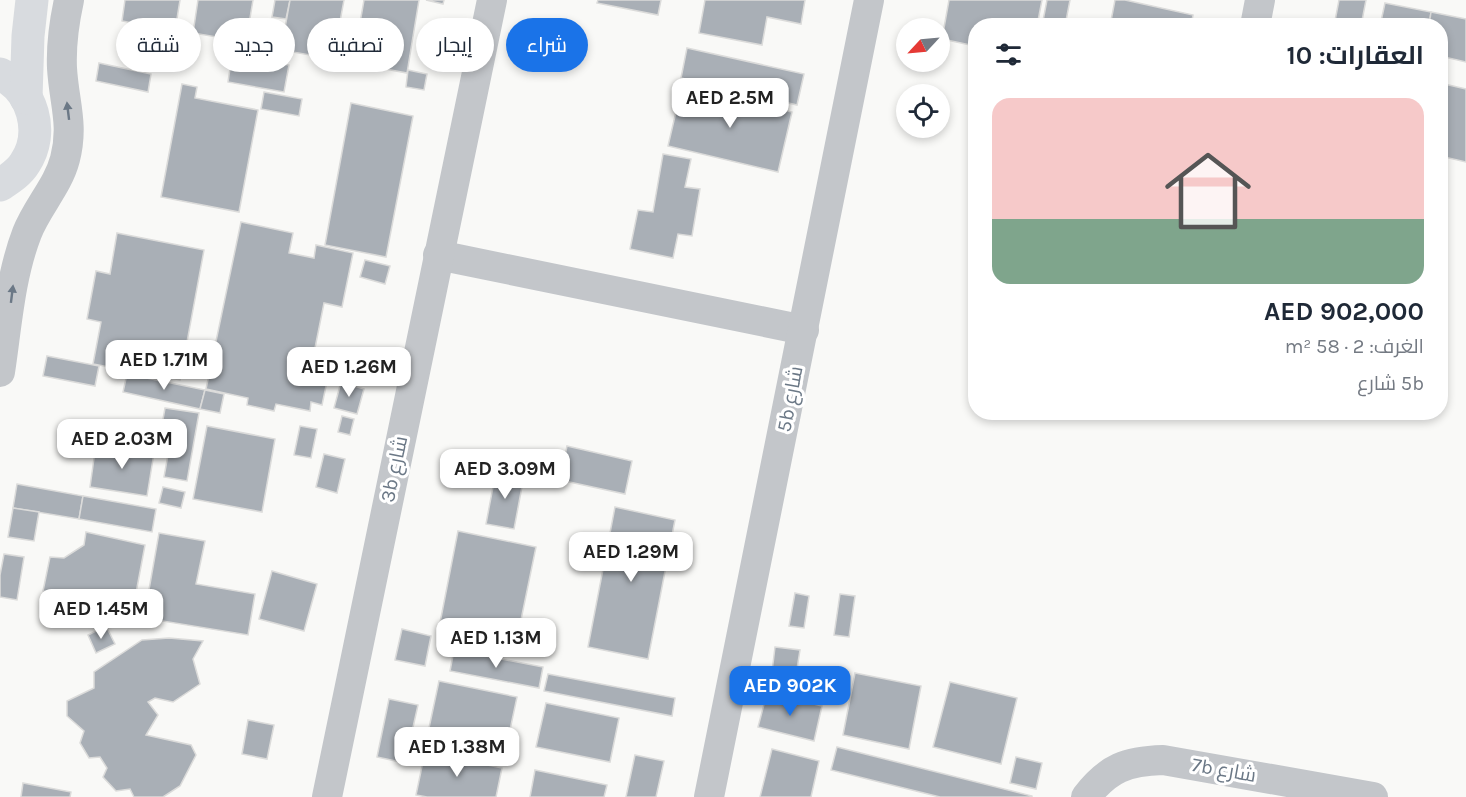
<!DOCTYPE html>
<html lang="ar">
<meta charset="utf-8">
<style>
:root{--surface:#fff;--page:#f6f6f7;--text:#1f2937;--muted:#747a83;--accent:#1a73e8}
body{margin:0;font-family:Karla,Cairo,sans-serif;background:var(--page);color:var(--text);direction:rtl;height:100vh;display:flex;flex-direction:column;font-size:22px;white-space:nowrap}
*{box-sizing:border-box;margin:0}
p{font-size:20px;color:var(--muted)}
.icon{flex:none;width:33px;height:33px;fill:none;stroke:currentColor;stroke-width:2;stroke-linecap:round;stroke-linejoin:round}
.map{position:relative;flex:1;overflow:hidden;direction:ltr}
.details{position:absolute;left:968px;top:18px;width:480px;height:402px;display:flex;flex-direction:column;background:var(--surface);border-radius:24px;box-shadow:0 3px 9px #0003;direction:rtl}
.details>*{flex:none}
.guide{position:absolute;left:18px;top:18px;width:570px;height:54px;direction:rtl;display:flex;gap:12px}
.needle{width:39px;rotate:244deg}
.controls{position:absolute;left:896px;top:18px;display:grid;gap:12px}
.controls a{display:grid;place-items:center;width:54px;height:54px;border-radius:50%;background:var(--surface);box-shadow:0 3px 9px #0003;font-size:30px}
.price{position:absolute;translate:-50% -51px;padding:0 14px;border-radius:12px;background:#fff;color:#222;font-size:20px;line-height:39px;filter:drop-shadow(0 2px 3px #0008)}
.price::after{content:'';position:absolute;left:50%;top:36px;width:18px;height:14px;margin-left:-9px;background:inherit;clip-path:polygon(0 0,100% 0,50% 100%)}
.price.active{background:var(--accent);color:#fff}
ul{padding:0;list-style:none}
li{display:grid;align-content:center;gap:12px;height:318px;padding:0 24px}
li span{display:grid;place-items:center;height:186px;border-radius:18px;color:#555}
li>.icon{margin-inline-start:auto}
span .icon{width:108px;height:108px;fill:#fffc;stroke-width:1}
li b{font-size:26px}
h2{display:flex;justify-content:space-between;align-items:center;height:72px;padding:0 24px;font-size:26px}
.tag{padding:0 21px;border-radius:27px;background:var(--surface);box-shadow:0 3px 9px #0003;font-size:21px;line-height:54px}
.tag.active{background:var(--accent);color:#fff}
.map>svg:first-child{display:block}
.building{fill:#a9afb6;stroke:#dbdbda;stroke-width:1.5}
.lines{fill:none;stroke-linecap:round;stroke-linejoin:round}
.minor{stroke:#c3c6ca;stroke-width:30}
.secondary{stroke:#d8dbdf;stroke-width:33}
.oneway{fill:#6b7886}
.labels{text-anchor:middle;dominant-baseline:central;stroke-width:6;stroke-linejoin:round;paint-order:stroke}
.street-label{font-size:20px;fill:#6b7886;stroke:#fff}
</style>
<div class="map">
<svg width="1466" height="797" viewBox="0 0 1466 797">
<rect width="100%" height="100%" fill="#f9f9f7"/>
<g class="building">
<polygon points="125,0 180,0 175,31 122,21"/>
<polygon points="198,0 253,0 246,42 193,33"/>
<polygon points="275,0 290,0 286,19 272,17"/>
<polygon points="290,0 344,0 333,59 281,50"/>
<polygon points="364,0 419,0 407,73 353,63"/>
<polygon points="426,0 444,0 443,4"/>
<polygon points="598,0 661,0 658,15 597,3"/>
<polygon points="705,0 805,0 801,24 767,17 762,45 699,33"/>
<polygon points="949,0 1042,0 1037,26 975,26 975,46 942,39"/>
<polygon points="1047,0 1070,0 1065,26 1042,26"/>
<polygon points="1115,0 1125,0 1193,15 1191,26 1110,26"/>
<polygon points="1339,0 1366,0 1361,26 1334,26"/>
<polygon points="1385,3 1431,12 1429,26 1380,26"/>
<polygon points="1431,12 1466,19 1466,62 1440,56 1440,26 1429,26"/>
<polygon points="687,48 804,74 797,105 681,78"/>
<polygon points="232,55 289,65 284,92 228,82"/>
<polygon points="99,63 151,74 148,92 96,81"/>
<polygon points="408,70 427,74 424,90 406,87"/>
<polygon points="1440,83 1466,89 1466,162 1440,156"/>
<polygon points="182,84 197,87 195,98 258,110 239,212 161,197"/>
<polygon points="682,86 792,112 778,172 668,146"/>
<polygon points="264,92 302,99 299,116 261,109"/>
<polygon points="351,103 413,116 386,257 325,245"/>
<polygon points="663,154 691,159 685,187 700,189 692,236 678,234 673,258 630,249 638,210 653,212"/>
<polygon points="241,222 293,233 289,253 314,258 316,245 353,253 342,307 324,303 314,353 332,358 322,405 311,402 310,411 276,404 274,411 247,405 248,398 206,389"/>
<polygon points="117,233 204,250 180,380 93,364 101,322 87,319 96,271 110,274"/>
<polygon points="365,260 390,266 385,284 360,277"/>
<polygon points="47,356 99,366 95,386 43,376"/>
<polygon points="127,374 205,390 200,409 123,392"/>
<polygon points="341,382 364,389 357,414 334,408"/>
<polygon points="205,390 224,394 220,413 200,409"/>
<polygon points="165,408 199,413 187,481 164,477 171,438 160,436"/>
<polygon points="342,416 354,419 350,435 338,432"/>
<polygon points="207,426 275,439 262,512 193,499"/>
<polygon points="300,426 317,429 311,458 294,455"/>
<polygon points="96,444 154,453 147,496 90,487"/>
<polygon points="567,446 632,461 625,494 560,480"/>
<polygon points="324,454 345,459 337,493 316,487"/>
<polygon points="496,471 524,476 514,529 486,524"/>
<polygon points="17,484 83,496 79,519 13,508"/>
<polygon points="163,487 185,492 181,508 159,503"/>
<polygon points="83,496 156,509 152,532 79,519"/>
<polygon points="615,507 675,520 648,659 588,647"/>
<polygon points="13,508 39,512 34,541 8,537"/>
<polygon points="458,531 536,547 515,649 438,633"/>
<polygon points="86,532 145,545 133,609 43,591 50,557 64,558 84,545"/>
<polygon points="159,533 205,541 196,584 255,594 248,635 144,618"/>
<polygon points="4,554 24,557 17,600 0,597 0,575"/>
<polygon points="272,571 317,584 304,631 259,619"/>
<polygon points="795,593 809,596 804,628 789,626"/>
<polygon points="840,594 855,596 849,637 834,635"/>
<polygon points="106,626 115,644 96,653 88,635"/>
<polygon points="402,629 431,636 425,666 395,660"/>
<polygon points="169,638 203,641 193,659 200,684 173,702 155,698 148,702 158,715 146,735 191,745 196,755 180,786 163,797 134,797 130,789 116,791 103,777 107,768 100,757 89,758 80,743 84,731 67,716 67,701 94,688 94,672 142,640"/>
<polygon points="775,647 800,650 796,675 772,672"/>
<polygon points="454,650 543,667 539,688 450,671"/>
<polygon points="855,673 921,686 909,749 843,735"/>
<polygon points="548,674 675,698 672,716 544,691"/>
<polygon points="439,681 517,697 507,744 429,728"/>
<polygon points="950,682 1017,698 1001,764 933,747"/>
<polygon points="767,693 822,706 814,741 758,727"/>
<polygon points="389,699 418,705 405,763 377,757"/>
<polygon points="546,703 619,718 610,762 536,747"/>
<polygon points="248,720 274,725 267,759 242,754"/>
<polygon points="837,747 1032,796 1032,797 940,797 831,770"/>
<polygon points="772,749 819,761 811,797 760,797"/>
<polygon points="425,752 502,768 496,797 427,797 416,795"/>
<polygon points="635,755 664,761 656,797 626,797"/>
<polygon points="1016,757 1042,763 1036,789 1010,783"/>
<polygon points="535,770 607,785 604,797 530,797"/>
<polygon points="23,783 71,792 70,797 21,797"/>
</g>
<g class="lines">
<g class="minor">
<polyline points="1255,26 1260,0"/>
<polyline points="438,255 804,330"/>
<path d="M 0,372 C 7,326 10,277 27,233 C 37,207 58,186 65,159 C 74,124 64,103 62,68 C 61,45 64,23 69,0"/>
<polyline points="327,797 492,0"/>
<polyline points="709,797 869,0"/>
<path d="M 1086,797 C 1108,768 1127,761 1163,760 L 1373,797"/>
</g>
<g class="secondary">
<path d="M 0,74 C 33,89 45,133 25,163 C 19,173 9,179 0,185"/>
<polyline points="26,98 28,36 32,0"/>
</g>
</g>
<defs><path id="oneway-solid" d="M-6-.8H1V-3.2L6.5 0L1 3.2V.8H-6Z" transform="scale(1.5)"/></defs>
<g class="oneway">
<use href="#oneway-solid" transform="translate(68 111) rotate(-97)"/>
<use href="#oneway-solid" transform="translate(12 294) rotate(-83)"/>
</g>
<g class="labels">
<g class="street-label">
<text transform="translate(790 399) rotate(-79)">5b شارع</text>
<text transform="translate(394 469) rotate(-78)">3b شارع</text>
<text transform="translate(1224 770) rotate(10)">7b شارع</text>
</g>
</g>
</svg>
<div class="controls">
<a><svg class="needle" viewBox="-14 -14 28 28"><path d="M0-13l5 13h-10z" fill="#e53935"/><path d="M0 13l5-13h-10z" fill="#747a83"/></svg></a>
<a><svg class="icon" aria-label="locate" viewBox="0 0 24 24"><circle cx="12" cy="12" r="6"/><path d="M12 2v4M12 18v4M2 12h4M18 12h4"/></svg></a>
</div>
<b class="price" style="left:730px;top:129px">AED 2.5M</b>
<b class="price" style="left:164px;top:391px">AED 1.71M</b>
<b class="price" style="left:349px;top:398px">AED 1.26M</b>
<b class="price" style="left:122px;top:470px">AED 2.03M</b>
<b class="price" style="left:505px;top:500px">AED 3.09M</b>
<b class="price" style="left:631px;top:583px">AED 1.29M</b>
<b class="price" style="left:101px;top:640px">AED 1.45M</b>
<b class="price" style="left:496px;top:669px">AED 1.13M</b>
<b class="price active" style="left:790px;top:717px">AED 902K</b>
<b class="price" style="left:457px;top:778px">AED 1.38M</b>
<div class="guide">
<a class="tag active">شراء</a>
<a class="tag">إيجار</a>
<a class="tag">تصفية</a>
<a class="tag">جديد</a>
<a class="tag">شقة</a>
</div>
<section class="details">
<h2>العقارات: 10<svg class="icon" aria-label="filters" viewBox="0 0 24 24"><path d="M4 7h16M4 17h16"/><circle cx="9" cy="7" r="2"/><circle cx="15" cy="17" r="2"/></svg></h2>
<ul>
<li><span style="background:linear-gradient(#f6c9c9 65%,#7fa58c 0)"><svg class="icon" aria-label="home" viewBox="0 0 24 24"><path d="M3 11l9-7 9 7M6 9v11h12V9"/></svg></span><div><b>AED 902,000</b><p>الغرف: 2 · 58 m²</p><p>5b شارع</p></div></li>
</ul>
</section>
</div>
